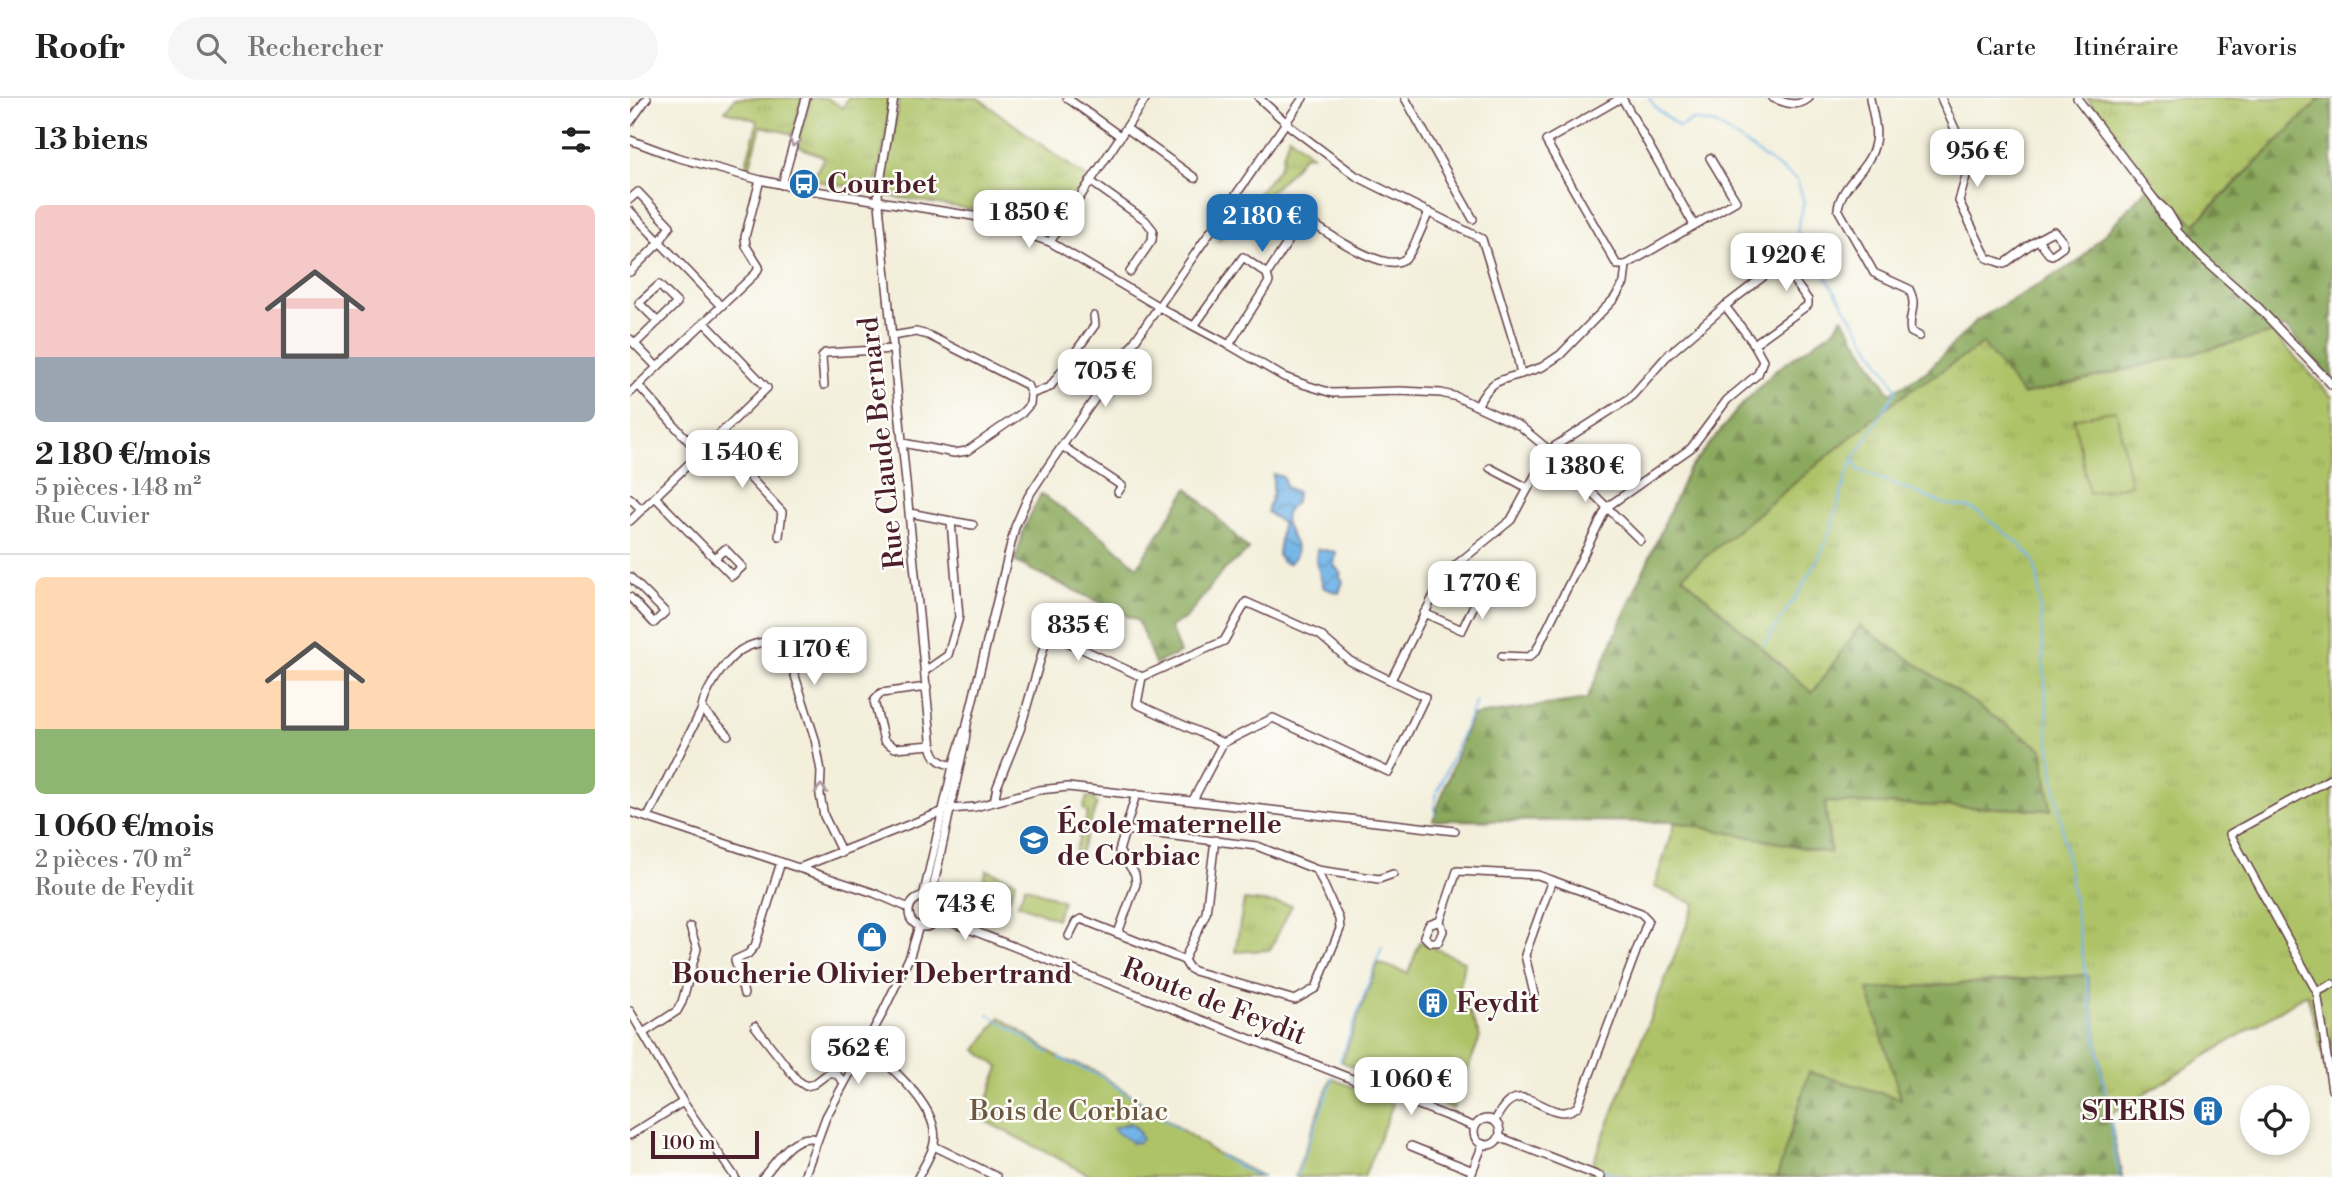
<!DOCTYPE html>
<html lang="fr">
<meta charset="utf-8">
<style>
:root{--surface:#fff;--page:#f6f6f6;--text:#222;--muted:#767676;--line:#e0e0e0;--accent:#1f6fb2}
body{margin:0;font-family:"Libre Bodoni",serif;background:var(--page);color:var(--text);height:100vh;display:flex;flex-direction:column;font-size:26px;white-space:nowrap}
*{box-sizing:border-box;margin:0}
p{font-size:23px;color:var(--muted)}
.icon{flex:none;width:38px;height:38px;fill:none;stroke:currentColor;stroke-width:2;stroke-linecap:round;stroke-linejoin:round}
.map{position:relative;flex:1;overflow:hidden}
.drawer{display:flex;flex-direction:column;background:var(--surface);width:630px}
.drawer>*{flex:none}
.buttons{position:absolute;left:1610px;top:987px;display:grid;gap:14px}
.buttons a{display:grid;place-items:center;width:70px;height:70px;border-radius:50%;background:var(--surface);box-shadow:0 4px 10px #0003;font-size:35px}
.scale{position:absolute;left:21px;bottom:18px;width:108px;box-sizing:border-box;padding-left:7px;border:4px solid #4a1f2b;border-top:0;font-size:19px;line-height:24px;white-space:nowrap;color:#4a1f2b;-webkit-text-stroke:5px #fdfcf7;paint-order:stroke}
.price{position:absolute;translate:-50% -60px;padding:0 16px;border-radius:14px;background:#fff;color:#222;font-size:23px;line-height:46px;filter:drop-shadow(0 2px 4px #0008)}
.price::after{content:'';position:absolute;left:50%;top:42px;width:21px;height:16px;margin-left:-10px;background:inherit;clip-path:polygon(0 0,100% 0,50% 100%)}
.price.current{background:var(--accent);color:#fff}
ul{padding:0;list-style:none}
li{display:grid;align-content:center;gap:14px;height:371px;padding:0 35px}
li+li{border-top:2px solid var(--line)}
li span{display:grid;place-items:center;height:217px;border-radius:10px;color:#555}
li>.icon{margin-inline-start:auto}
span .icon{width:126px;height:126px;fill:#fffc;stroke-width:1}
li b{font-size:30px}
h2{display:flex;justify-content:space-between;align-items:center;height:84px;padding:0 35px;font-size:30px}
header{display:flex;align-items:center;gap:42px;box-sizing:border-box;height:98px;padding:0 35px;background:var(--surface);border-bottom:2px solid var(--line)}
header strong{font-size:33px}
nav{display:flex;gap:38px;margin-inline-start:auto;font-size:24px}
.search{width:490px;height:63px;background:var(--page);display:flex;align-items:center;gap:18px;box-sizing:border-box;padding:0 24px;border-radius:38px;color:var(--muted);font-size:26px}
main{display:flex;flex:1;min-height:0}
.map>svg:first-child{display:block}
.grass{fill:url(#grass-tufts);stroke:#7c714a;stroke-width:2}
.forest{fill:url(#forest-firs);stroke:#6a6444;stroke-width:2}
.park{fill:#aec368;stroke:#7c714a;stroke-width:2}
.water{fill:url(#water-waves);stroke:#5e6a8a;stroke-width:2}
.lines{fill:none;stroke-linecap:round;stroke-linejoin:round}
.stream{stroke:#72b5e8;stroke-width:2}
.minor-casing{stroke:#633e45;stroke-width:10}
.minor{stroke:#fff;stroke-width:7}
.oneway{stroke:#ae9aa0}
.labels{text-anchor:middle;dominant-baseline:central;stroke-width:5;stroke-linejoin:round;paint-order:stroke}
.poi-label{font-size:28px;font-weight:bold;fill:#4a1f2b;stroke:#fdfcf7;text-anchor:start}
.street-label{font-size:28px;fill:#4a1f2b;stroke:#fdfcf7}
.park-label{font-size:28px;fill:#6d5840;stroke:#fdfcf7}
</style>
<header>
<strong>Roofr</strong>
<div class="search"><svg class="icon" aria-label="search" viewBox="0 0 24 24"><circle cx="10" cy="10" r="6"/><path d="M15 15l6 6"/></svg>Rechercher</div>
<nav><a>Carte</a><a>Itinéraire</a><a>Favoris</a></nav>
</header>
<main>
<section class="drawer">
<h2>13 biens<svg class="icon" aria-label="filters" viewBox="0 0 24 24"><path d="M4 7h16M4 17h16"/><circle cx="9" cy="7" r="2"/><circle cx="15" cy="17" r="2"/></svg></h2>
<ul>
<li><span style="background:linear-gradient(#f6c9c9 70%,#9aa5b1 0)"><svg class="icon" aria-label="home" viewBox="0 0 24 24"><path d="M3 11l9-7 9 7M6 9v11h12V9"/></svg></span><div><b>2 180 €/mois</b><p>5 pièces · 148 m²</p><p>Rue Cuvier</p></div></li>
<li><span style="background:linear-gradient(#ffd9b3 70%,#8fb573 0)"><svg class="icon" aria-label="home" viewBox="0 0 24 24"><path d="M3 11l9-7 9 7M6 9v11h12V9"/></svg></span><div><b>1 060 €/mois</b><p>2 pièces · 70 m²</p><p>Route de Feydit</p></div></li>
</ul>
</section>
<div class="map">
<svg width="1702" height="1079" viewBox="0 0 1702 1079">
<defs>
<pattern id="grass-tufts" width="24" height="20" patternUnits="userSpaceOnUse" patternTransform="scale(1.75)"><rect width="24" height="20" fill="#aec368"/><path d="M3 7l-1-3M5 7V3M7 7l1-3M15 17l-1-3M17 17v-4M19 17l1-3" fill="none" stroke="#97a75a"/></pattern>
<pattern id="forest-firs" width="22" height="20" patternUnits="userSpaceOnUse" patternTransform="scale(1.75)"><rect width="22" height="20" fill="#8aa95c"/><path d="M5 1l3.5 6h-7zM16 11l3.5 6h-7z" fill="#73894c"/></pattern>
<pattern id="water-waves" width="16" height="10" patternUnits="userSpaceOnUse" patternTransform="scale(1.75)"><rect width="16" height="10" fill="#72b5e8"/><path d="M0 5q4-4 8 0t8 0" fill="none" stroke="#6093bc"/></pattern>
</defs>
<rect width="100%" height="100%" fill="#fdfcf7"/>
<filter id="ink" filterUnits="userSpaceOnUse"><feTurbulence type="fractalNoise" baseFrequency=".0143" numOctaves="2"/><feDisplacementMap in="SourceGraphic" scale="14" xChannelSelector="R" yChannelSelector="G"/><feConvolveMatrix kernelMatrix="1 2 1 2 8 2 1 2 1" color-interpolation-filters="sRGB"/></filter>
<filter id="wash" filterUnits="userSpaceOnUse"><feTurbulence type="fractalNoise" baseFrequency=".00686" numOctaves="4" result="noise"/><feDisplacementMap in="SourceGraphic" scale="28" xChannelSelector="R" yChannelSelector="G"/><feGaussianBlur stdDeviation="1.57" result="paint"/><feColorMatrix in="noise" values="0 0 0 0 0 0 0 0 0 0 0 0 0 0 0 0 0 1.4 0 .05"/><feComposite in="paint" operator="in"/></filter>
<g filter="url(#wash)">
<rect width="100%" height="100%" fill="#f3efdb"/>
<g class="grass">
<polygon points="105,0 172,0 163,36 131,28 119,71 115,69 128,23 95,13"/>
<polygon points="180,0 197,0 213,10 218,0 259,0 257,32 245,90 241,93 182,82 194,59 167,48"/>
<polygon points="270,0 348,0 457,80 420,137 344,112 252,97"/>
<polygon points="1457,0 1691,0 1564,126 1521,86"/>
<polygon points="659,38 682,57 673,58 661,74 588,143 649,70"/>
<polygon points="1643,235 1702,299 1702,989 1677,896 1479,1017 1457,877 1239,892 1271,1001 1180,974 1147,1079 962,1079 958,1077 1065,806 1024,789 1045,724 1201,755 1195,704 1421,712 1412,651 1230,528 1182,596 1052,478 1263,304 1353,246"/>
<polygon points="614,802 662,807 640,852 605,854"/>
</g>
<g class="forest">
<polygon points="1691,0 1702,0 1702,281 1655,229 1639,236 1393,297 1353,246 1263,304 1052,478 1182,595 1230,528 1412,651 1421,712 1195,704 1200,755 1045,724 803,722 841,618 957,601 1057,374 1108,311 1146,272 1205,231 1212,219 1260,295 1297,273 1347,222 1449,163 1521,86 1565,126"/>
<polygon points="558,390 619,452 594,472 556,520 540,529 550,555 525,566 508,523 385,464 394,430 411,396 473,439 507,469"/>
<polygon points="1457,877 1479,1017 1492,1079 1147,1079 1179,974 1271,1001 1238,892"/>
</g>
<g class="park">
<polygon points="1486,312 1501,387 1459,395 1444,321"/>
<polygon points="457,699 463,700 467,706 450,755 445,753 458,715 453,711"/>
<polygon points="357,772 386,783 379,801 350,790"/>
<polygon points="395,788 433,803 426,821 388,806"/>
<polygon points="790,844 834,863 830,890 850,939 823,1011 814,1007 801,991 739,967 735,968 732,973 712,964 748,865 778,875"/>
<polygon points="370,919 431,961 462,971 586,1055 633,1079 464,1079 351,1021 369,969 346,952"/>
<polygon points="701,980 763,1006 734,1079 665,1079"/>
</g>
<g class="water">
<path d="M 643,376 L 653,379 L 656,389 L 667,394 L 666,404 C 634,427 686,447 658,466 L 652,464 L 648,457 L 652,425 L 637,414 L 643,394 Z"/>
<polygon points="687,451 706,454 704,467 711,476 709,478 713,483 709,495 694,490 686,464"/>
<path d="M 499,1025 C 506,1028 509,1033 512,1041 L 509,1044 L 502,1045 C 496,1039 488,1037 483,1030 Z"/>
</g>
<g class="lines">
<g class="stream">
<polyline points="1019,0 1027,11 1049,29 1063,22 1086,26 1167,82 1174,104 1167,133 1267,291 1224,360 1227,371 1314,406 1337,409 1348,414 1387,444 1403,461 1408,481 1418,632 1425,688 1489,1079"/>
<path d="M 1134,547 C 1156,511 1186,474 1200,433 C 1209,407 1212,386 1224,360"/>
<polyline points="805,716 805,700 846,603"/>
<polyline points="358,916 419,955"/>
<polyline points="428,960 469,977 550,1032"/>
<polyline points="710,963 752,849"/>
<polyline points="589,1058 630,1079"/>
<polyline points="971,1071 992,1079"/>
<polyline points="666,1079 704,978"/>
</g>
</g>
</g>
<g filter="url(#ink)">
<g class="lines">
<g class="minor-casing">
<g id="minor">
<path d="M 264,0 L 248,96 L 302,651 C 306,665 316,666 329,669"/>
<polyline points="437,0 490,38"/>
<path d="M 629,0 L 662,30 L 726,78 L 852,141 L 885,248 L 891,276 C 865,283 860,284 847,308"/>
<polyline points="775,0 843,121"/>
<polyline points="991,0 916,43 987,167 996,167"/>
<polyline points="992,0 1064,127"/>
<path d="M 1143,0 C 1156,5 1167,10 1179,0"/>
<path d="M 1240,0 C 1242,13 1248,31 1245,44 C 1241,71 1211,85 1208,111 L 1244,175 L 1279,191 C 1289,211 1277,215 1281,234 L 1289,238"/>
<path d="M 1311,0 L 1340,64 L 1329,103 L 1357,160 L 1374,166 C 1390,155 1406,140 1424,133 L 1433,144 L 1433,149 L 1422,157 L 1419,156 L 1408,142"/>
<polyline points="1447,0 1525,102 1533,118 1571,159 1628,209 1702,287"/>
<polyline points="0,24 17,0"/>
<polyline points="496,30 565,80"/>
<polyline points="0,42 46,59 130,82 173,91 343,118 420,144 541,216 599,247 654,279 676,287 702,295 770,293 811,295 827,299 890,328 919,352 1010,442"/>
<polyline points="460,83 515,122 523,132 522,142 500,174"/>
<polyline points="152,87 176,0"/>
<polyline points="0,101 8,94 40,128 29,145 0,174"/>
<polyline points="1526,103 1538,114 1547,129"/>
<polyline points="0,113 91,208"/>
<polyline points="420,144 516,0"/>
<polyline points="996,167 1106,103 1080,60"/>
<path d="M 637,176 L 671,124 L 682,125 C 699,136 759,179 777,159 C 785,149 793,126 799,114"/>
<polyline points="1095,208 1124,246"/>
<polyline points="564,228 613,159 637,176 639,184 599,247"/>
<polyline points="262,238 286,234 298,237 397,287 401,296 420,289 465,227 464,218"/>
<polyline points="0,241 27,269"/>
<polyline points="5,246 47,205 29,187 9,205 28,224"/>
<polyline points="891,276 912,269 930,257 984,201 994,185 996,167"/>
<polyline points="8,287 70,356"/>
<polyline points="194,287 192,259 195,255 264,251"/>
<polyline points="0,295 126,175 129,169 116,148 115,139 130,82"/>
<polyline points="85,342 152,414 149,438"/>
<polyline points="273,345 324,355 337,353 392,315 400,306 401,296"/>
<polyline points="432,348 492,388 488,394"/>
<polyline points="860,370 898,390"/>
<polyline points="0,400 12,412"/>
<polyline points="26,400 102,478 112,469 95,451 86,459"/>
<polyline points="280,415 321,423 329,519 318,557 295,573"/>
<polyline points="0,423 137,290 74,224"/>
<polyline points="321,423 343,427"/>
<polyline points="0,479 35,514 24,525 0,499"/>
<polyline points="794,515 832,532 847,501 811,483"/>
<polyline points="512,579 594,543 616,504 690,537 720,563 795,599 759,674 643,620 593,645 563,702"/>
<polyline points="761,582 811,483 821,471 881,422 919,352 1000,300 1037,258 1095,208 1142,172 1149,170 1156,172 1178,202 1178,207 1124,246 1133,262 1128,276 1097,302 1061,350 977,409 906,553 899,559 872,558"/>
<polyline points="297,589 251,595 244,603 254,643 265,650 302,647"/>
<polyline points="72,611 98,637"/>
<polyline points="1702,680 1600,736 1687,894 1702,992"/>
<polyline points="364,704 367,689 390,632 418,535 512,579 507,606 593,645"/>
<polyline points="0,714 244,795 279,810"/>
<path d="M 18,719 L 72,611 C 73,596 94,565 107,555 C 119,545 139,542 154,543 L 185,641 L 191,673 L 190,697 L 194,718 L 212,755"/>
<polyline points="494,732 627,748 687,772 749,781 763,776"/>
<polyline points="169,770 319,711 345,709 409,692 438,689 825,733"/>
<polyline points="293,799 323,668 334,633"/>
<circle cx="294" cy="814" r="15"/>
<polyline points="301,800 335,643 337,626 385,429 398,399 421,364 673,0"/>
<polyline points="308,819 845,1029"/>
<path d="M 810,823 L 799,827 L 794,838 L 800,844 L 808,844 L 813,833 L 810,823 L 827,773 L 908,777 L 1011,815 L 1018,822 L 948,1008 C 919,1033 891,967 865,1023"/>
<polyline points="488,835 506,786 505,776 489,753 506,696"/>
<polyline points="439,838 446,824 451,821 554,862 559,870 564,873 665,902 686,890 710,831 709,821 687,772"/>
<polyline points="554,862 576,815 585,742"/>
<polyline points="1687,894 1702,886"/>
<polyline points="114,896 105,862 118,856 125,848 151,764"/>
<polyline points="904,896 895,857 922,782"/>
<polyline points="0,913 53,1004 105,1079"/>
<polyline points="125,928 167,982 176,988 184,986 200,974 206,976 214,984"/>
<polyline points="13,935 47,913 52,904 67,851 60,829"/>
<path d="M 236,946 C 259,969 315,1012 303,1049 C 300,1059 293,1070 288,1079"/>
<circle cx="857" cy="1034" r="13"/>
<polyline points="0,1037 53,1004"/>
<polyline points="869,1039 971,1079"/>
<polyline points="304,1048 367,1079"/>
<polyline points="781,1048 843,1073"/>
<path d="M 133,1079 C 147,1063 163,1034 187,1041"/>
<polyline points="174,1079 196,1019 251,918 280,858 289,828"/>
<polyline points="840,1079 853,1046"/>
</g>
</g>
<use href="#minor" class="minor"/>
</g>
<defs><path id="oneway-chevron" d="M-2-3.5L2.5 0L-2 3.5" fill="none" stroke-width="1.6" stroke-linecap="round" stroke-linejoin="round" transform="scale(1.75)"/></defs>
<g class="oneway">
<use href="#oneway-chevron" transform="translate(164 44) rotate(105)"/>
<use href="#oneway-chevron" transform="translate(191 691) rotate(-91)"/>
</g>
</g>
<defs>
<g id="bus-disc" transform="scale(1.575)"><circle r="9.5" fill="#1f6fb2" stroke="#fdfcf7"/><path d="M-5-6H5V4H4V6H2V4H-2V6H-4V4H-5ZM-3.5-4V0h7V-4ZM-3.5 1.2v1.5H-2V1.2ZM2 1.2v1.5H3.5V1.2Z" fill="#fff"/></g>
<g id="school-disc" transform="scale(1.575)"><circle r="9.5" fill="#1f6fb2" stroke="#fdfcf7"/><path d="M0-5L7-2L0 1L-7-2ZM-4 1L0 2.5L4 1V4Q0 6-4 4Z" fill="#fff"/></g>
<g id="shop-disc" transform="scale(1.575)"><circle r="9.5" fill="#1f6fb2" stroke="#fdfcf7"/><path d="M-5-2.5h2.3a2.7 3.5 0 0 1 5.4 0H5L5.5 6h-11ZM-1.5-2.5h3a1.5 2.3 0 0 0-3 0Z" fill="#fff"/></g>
<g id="building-disc" transform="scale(1.575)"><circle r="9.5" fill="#1f6fb2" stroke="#fdfcf7"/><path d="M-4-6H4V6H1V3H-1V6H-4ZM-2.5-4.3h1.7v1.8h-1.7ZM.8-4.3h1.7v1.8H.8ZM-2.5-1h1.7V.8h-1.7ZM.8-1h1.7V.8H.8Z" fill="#fff"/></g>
</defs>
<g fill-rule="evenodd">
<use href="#bus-disc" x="174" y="86"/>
<use href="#school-disc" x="404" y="742"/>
<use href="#shop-disc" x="242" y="839"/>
<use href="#building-disc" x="803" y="905"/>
<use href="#building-disc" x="1578" y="1013"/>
</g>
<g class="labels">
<g class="poi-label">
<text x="197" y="86">Courbet</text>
<text x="427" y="726">École maternelle<tspan x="427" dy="32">de Corbiac</tspan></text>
<text x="242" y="876" text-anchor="middle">Boucherie Olivier Debertrand</text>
<text x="826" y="905">Feydit</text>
<text x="1555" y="1013" text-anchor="end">STERIS</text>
</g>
<g class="street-label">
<text transform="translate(252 345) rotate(-96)">Rue Claude Bernard</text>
<text transform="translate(584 904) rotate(21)">Route de Feydit</text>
</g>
<g class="park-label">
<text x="439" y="1013">Bois de Corbiac</text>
</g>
</g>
</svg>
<div class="buttons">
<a><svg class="icon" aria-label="locate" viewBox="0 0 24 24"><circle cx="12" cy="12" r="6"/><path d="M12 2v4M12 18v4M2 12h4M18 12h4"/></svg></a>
</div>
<div class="scale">100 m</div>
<b class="price" style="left:1347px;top:91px">956 €</b>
<b class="price" style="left:399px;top:152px">1 850 €</b>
<b class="price current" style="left:632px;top:156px">2 180 €</b>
<b class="price" style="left:1156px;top:195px">1 920 €</b>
<b class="price" style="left:475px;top:311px">705 €</b>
<b class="price" style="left:112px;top:392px">1 540 €</b>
<b class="price" style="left:955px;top:406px">1 380 €</b>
<b class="price" style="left:852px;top:523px">1 770 €</b>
<b class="price" style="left:448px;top:565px">835 €</b>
<b class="price" style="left:184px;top:589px">1 170 €</b>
<b class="price" style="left:335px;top:844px">743 €</b>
<b class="price" style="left:228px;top:988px">562 €</b>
<b class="price" style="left:781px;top:1019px">1 060 €</b>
</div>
</main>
